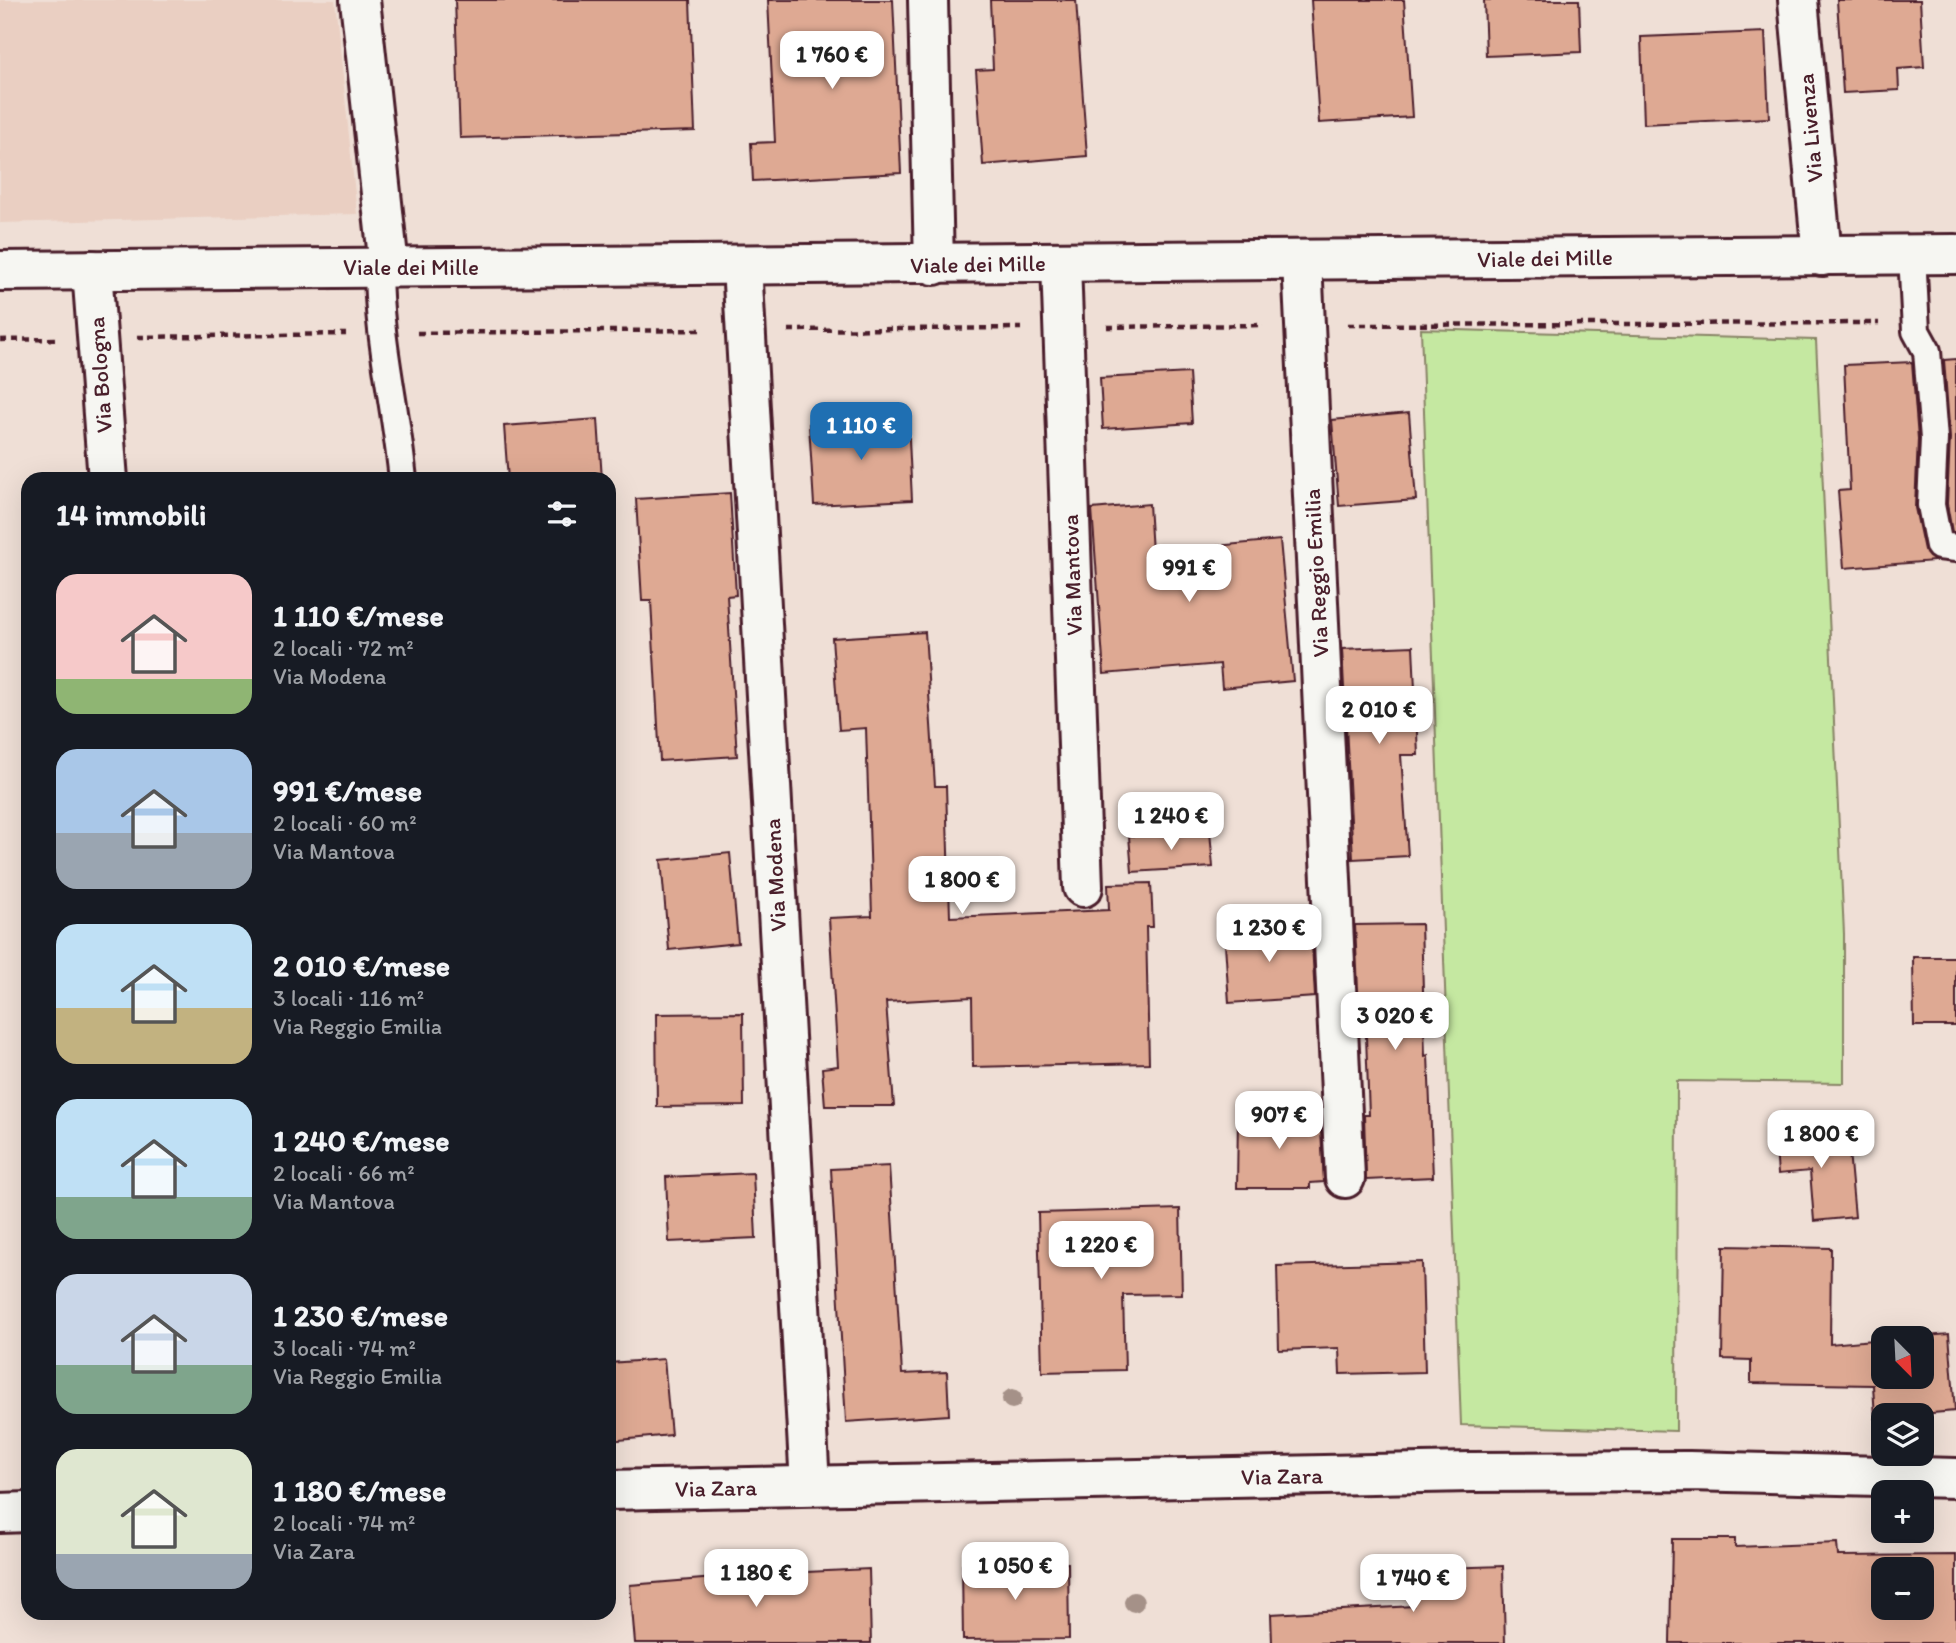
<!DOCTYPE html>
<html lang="it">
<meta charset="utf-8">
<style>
:root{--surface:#171b24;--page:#20242c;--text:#f1f3f6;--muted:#9ea1a6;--accent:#1f6fb2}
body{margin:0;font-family:Itim,sans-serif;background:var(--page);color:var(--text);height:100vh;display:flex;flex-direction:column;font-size:26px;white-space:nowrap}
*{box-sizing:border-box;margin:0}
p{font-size:23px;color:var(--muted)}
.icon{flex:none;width:38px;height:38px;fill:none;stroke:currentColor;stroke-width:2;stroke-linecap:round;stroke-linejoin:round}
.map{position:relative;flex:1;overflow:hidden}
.details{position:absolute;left:21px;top:472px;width:595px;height:1148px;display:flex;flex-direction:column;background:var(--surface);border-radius:21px;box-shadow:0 7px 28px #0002}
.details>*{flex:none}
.needle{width:46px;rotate:156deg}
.tools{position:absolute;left:1871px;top:1326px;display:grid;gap:14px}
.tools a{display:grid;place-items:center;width:63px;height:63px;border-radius:14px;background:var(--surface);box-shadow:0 7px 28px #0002;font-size:35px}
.price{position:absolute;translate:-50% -60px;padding:0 16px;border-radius:14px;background:#fff;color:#222;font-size:23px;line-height:46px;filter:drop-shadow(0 2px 4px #0008)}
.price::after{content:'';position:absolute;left:50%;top:42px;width:21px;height:16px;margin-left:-10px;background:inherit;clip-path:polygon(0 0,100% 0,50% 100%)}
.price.current{background:var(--accent);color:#fff}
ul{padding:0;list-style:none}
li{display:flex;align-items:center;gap:21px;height:175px;padding:0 35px}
li span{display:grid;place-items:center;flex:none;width:196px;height:140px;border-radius:21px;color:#555}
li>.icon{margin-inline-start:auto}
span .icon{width:84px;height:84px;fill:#fffc;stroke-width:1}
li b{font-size:30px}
h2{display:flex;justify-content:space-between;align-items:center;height:84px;padding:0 35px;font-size:30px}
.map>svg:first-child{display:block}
.built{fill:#eacfc2}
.green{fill:#c5e8a1;stroke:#888466;stroke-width:2}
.building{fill:#dea993;stroke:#4a1f2b;stroke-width:2;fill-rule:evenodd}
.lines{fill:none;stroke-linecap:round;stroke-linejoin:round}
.service-casing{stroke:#4a1f2b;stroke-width:32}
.minor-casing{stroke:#4a1f2b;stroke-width:44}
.tertiary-casing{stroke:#4a1f2b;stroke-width:44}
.path{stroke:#4a1f2b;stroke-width:4.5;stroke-dasharray:7 5;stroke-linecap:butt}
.service{stroke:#f6f6f2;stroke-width:26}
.minor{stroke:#f6f6f2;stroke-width:38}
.tertiary{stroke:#f6f6f2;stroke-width:38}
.tree{fill:#a59188}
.labels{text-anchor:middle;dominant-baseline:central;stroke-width:5;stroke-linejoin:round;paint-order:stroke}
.street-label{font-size:23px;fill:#4a1f2b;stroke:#f6f6f2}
</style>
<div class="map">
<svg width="1956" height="1643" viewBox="0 0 1956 1643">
<rect width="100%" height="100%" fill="#efdfd6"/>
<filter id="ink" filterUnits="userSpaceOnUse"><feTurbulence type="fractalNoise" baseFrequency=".0143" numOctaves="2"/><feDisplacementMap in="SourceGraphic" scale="14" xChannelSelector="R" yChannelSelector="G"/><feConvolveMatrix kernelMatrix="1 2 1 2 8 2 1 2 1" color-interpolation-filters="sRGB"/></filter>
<g filter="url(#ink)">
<polygon class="built" points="0,0 335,0 357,214 0,223"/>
<polygon class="green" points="1421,329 1816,340 1844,934 1844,1083 1677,1081 1676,1431 1461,1425"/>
<g class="building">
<polygon points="455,0 690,0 695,131 460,138"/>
<polygon points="768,0 893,0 901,173 753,181 751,143 775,142"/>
<polygon points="990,0 1076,0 1087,156 983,165 976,70 993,69"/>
<polygon points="1311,0 1404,0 1412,117 1319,123"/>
<polygon points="1484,0 1579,0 1581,52 1486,56"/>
<polygon points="1837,0 1920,0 1924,67 1898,69 1899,90 1843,93"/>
<polygon points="1765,32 1769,118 1644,124 1641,37"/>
<polygon points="1956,359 1956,532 1952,532 1947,504 1950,438 1944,360"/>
<polygon points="1912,362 1918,439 1915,508 1924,550 1935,561 1844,568 1838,491 1850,490 1844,365"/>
<polygon points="1189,373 1192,423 1103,429 1100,378"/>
<polygon points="1409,413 1416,500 1339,506 1332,420"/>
<polygon points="598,419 602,480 508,480 504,426"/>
<polygon points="908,419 912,500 814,505 809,424"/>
<polygon points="730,493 736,595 727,596 737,756 660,761 651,601 642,601 636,499"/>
<polygon points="1149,504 1152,552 1280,540 1293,681 1222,688 1220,664 1104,674 1092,509"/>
<polygon points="925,632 935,786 946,786 950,917 1109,910 1108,884 1151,883 1153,927 1146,927 1149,1063 973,1067 972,997 886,1002 894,1106 825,1106 822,1068 838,1066 829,918 872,916 866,728 839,730 832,638"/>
<polygon points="1413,646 1418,755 1401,755 1408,856 1353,859 1342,649"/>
<polygon points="1210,831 1213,867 1132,872 1129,836"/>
<polygon points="730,853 738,943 669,950 661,860"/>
<polygon points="1421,924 1425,1056 1428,1055 1433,1177 1366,1180 1364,1115 1369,1115 1365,1011 1359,1011 1355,925"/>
<polygon points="1311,926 1315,997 1229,1003 1224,929"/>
<polygon points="1913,957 1956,957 1956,1026 1914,1026"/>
<polygon points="743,1013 744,1106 657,1107 656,1014"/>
<polygon points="1238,1115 1320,1115 1324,1182 1310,1183 1310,1188 1237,1188"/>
<polygon points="1847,1129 1855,1217 1814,1221 1810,1171 1778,1174 1775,1136"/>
<polygon points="889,1166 902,1374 947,1372 949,1415 846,1422 831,1169"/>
<polygon points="753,1173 756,1238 669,1242 666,1177"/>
<polygon points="1180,1209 1182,1294 1123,1295 1125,1370 1042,1372 1038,1213"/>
<polygon points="1724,1246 1831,1248 1830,1344 1883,1339 1883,1377 1922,1377 1922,1339 1891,1339 1949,1334 1955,1411 1875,1418 1873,1385 1751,1383 1751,1360 1722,1359"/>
<polygon points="1422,1262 1425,1372 1340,1374 1339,1348 1279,1350 1277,1266"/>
<polygon points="664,1359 671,1435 609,1441 609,1363"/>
<path d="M 1672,1539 L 1735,1539 L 1735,1547 L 1837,1543 L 1838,1556 L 1956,1555 L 1956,1643 L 1670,1643 ZM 1883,1570 L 1922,1570 L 1922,1608 L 1883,1608 Z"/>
<polygon points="1068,1563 1069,1639 963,1640 962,1564"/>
<polygon points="1503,1566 1505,1643 1272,1643 1271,1614 1413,1606 1413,1569"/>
<polygon points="869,1569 871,1643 635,1643 630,1585 764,1574"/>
</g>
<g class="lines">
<g class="service-casing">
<g id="service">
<polyline points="1912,254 1916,331 1927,351 1934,439 1931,505 1939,546 1956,548"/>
<path d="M 378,267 C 378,339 396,407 403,480"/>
</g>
</g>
<g class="minor-casing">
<g id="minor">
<polyline points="360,0 389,267"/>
<polyline points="928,0 934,265"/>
<polyline points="1798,0 1822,256"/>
<polyline points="1302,261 1345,1178"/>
<polyline points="1061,263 1083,887"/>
<polyline points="742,265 810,1485"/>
<polyline points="92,270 108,480"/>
<polyline points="609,1490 1471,1472 1689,1471 1956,1478"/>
<polyline points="0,1513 28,1512"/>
</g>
</g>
<g class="tertiary-casing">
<polyline id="tertiary" points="0,271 1956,254"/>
</g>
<g class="path">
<polyline points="1348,325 1879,323"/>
<polyline points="1107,327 1263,325"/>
<polyline points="788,330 1021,328"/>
<polyline points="417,333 703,330"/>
<polyline points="137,337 346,334"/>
<polyline points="0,340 55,339"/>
</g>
<use href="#service" class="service"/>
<use href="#minor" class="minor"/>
<use href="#tertiary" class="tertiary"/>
</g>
<g class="tree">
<circle cx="1012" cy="1399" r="10"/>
<circle cx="1134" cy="1602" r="10"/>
</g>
</g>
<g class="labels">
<g class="street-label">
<text transform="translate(1810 128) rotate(-95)">Via Livenza</text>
<text transform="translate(1545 258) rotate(-1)">Viale dei Mille</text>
<text transform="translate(978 264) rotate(-1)">Viale dei Mille</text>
<text x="411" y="267">Viale dei Mille</text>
<text transform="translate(100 375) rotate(-94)">Via Bologna</text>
<text transform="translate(1316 573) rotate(-93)">Via Reggio Emilia</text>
<text transform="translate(1072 575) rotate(-92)">Via Mantova</text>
<text transform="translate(775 875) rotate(-93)">Via Modena</text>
<text transform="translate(1282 1476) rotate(-1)">Via Zara</text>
<text transform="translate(716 1488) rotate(-1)">Via Zara</text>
</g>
</g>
</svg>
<div class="tools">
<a><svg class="needle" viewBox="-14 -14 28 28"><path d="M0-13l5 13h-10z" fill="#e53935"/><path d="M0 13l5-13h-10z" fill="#9ea1a6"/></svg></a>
<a><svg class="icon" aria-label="layers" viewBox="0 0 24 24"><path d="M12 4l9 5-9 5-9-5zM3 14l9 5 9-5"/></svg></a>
<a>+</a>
<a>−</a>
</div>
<b class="price" style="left:832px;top:91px">1 760 €</b>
<b class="price current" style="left:861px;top:462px">1 110 €</b>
<b class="price" style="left:1189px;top:604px">991 €</b>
<b class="price" style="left:1379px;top:746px">2 010 €</b>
<b class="price" style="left:1171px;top:852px">1 240 €</b>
<b class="price" style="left:962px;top:916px">1 800 €</b>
<b class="price" style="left:1269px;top:964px">1 230 €</b>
<b class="price" style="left:1395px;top:1052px">3 020 €</b>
<b class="price" style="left:1279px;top:1151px">907 €</b>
<b class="price" style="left:1821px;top:1170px">1 800 €</b>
<b class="price" style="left:1101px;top:1281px">1 220 €</b>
<b class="price" style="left:1015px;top:1602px">1 050 €</b>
<b class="price" style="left:756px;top:1609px">1 180 €</b>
<b class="price" style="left:1413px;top:1614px">1 740 €</b>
<section class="details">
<h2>14 immobili<svg class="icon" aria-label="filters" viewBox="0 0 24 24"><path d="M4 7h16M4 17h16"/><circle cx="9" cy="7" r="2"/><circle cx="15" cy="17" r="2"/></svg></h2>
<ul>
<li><span style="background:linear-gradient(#f6c9c9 75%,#8fb573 0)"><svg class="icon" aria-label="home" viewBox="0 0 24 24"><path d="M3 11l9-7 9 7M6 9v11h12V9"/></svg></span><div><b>1 110 €/mese</b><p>2 locali · 72 m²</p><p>Via Modena</p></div></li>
<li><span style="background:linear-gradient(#a9c7e8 60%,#9aa5b1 0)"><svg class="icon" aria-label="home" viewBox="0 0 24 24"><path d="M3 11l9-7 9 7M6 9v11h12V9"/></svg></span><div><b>991 €/mese</b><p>2 locali · 60 m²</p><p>Via Mantova</p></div></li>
<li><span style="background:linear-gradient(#bfe0f5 60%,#c2b280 0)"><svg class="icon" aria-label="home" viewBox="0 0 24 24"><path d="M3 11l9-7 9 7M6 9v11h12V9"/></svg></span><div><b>2 010 €/mese</b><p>3 locali · 116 m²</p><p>Via Reggio Emilia</p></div></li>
<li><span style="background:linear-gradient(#bfe0f5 70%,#7fa58c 0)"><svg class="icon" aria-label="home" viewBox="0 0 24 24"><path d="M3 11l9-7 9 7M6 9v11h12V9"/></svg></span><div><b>1 240 €/mese</b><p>2 locali · 66 m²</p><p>Via Mantova</p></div></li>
<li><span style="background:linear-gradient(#c9d6e8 65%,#7fa58c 0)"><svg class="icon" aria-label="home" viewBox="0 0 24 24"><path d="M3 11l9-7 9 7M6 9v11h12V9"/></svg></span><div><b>1 230 €/mese</b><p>3 locali · 74 m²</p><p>Via Reggio Emilia</p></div></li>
<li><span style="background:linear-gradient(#dfe7d0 75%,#9aa5b1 0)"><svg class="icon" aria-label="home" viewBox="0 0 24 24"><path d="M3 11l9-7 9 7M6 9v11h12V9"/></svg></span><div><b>1 180 €/mese</b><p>2 locali · 74 m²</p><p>Via Zara</p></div></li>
</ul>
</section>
</div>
